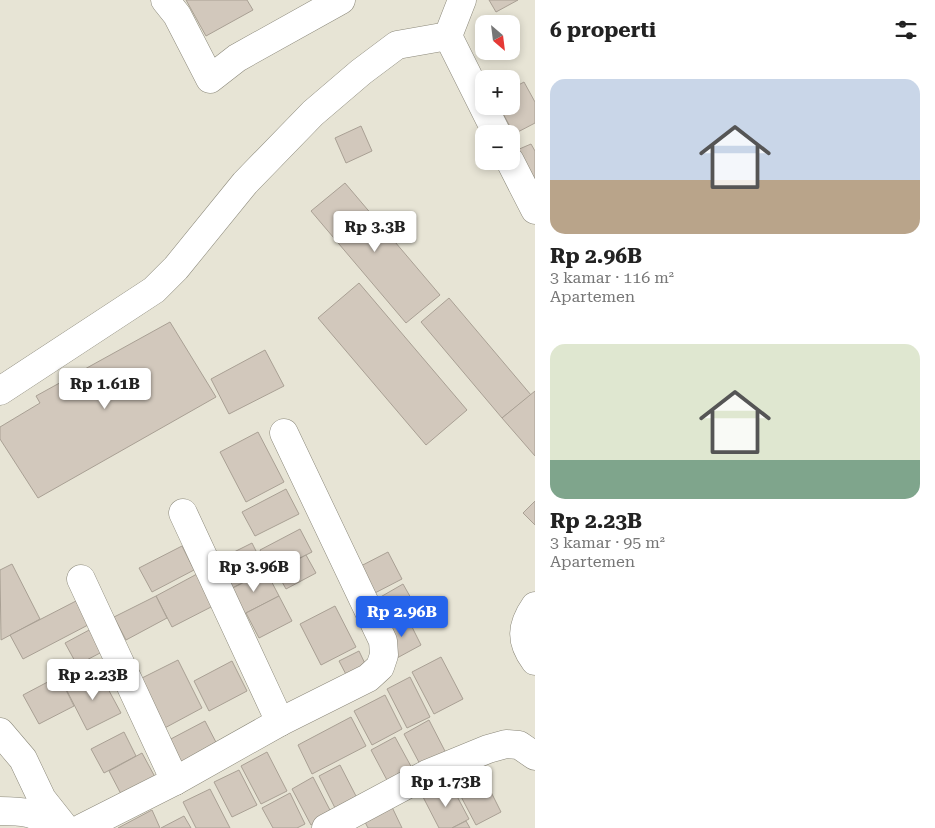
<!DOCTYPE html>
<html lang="id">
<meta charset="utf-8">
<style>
:root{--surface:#fff;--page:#f2f2f2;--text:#222;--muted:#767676;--accent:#2563eb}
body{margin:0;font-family:"Roboto Serif",serif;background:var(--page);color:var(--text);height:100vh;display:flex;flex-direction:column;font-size:19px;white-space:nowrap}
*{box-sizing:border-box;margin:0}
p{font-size:16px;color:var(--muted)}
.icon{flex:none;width:28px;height:28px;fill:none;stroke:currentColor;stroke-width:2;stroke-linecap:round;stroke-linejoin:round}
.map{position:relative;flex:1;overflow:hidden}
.side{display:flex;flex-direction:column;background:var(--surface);width:400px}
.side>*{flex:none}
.needle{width:32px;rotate:152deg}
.fabs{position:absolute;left:475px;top:15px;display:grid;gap:10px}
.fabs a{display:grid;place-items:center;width:45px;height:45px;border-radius:10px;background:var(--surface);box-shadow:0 2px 8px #0003;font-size:25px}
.price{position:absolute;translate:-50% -42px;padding:0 11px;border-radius:5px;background:#fff;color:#222;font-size:16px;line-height:32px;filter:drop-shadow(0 1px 2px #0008)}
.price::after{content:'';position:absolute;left:50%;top:30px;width:15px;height:11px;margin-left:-8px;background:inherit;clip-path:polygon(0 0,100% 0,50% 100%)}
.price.active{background:var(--accent);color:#fff}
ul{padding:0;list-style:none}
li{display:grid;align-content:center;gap:10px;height:265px;padding:0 15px}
li span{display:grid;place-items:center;height:155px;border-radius:15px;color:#555}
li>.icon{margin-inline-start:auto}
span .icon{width:90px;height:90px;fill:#fffc;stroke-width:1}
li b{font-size:21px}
h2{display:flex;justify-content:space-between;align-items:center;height:60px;padding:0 15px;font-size:21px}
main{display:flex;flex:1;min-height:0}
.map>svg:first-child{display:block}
.building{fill:#d2c8bc;stroke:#a9a094}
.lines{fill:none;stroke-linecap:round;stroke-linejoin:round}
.minor-casing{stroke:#8b887a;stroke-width:29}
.minor{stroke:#fff;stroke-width:28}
</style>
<main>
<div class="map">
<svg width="535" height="828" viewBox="0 0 535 828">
<rect width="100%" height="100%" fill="#e7e4d5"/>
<g class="building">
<polygon points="186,0 247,0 253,10 206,36"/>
<polygon points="489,0 518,0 496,12"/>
<polygon points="524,82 535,102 535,123 514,134 499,106 511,106 511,89"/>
<polygon points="361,126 372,151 346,163 335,138"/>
<polygon points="531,144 535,151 535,181 517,150"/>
<polygon points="345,183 440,295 406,323 311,211"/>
<polygon points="359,283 467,410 426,445 318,318"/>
<polygon points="449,298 531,395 502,418 421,322"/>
<polygon points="170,322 216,397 38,498 0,439 0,427 40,403 36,396"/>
<polygon points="265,350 284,386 229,414 211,379"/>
<polygon points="535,391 535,456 502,418"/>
<polygon points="258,432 284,482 246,502 220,452"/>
<polygon points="286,489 299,514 255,536 242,512"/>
<polygon points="535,501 535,525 523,513"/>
<polygon points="300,529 312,552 272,572 260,550"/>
<polygon points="252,543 266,571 232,588 218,560"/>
<polygon points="182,546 194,570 152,592 139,568"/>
<polygon points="388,552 402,579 371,595 357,568"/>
<polygon points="306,555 316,573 286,589 276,571"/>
<polygon points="12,564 40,619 1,640 0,570"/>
<polygon points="266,571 279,596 242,615 229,590"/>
<polygon points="197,574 213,606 172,627 156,596"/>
<polygon points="403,584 416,607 388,621 377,599"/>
<polygon points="156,596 167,618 126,640 114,617"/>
<polygon points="279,596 292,621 259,638 246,613"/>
<polygon points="76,601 88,625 23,659 10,635"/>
<polygon points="335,606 356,647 321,665 300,624"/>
<polygon points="408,619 421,645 397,658 383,632"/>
<polygon points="91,629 102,652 77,665 65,643"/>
<polygon points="359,651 369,672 350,682 339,661"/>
<polygon points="441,657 463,699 434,714 412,672"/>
<polygon points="178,660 202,708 161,730 136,681"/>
<polygon points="232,661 247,691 209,711 194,681"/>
<polygon points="99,672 121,713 87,730 66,689"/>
<polygon points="59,676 74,706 39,724 23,695"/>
<polygon points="410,677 430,717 407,728 387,689"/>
<polygon points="385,695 402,729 372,745 354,711"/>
<polygon points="351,717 366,746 312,774 298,745"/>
<polygon points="429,720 447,755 422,768 404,734"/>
<polygon points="205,721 220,750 182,769 167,741"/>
<polygon points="124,732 136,756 104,773 91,749"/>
<polygon points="395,737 413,770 388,782 371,750"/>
<polygon points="267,752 287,791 261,804 241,766"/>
<polygon points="142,753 155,777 121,794 109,771"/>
<polygon points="340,765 357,798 336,810 319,776"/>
<polygon points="239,770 257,805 232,817 214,782"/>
<polygon points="483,776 501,812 476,825 457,789"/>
<polygon points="313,777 332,814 311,825 292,789"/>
<polygon points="450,783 469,819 452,828 439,828 423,797"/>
<polygon points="210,789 230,828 196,828 183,802"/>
<polygon points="290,793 305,824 297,828 273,828 262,808"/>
<polygon points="391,805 402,828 368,828 364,820"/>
<polygon points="152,810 160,828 118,828"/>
<polygon points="184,816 191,828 161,828"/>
<polygon points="466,821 470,828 452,828"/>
</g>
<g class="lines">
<g class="minor-casing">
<g id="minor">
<polyline points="165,0 177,15 210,79 237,58 341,0"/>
<polyline points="448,36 497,134"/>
<polyline points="510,161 535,210"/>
<polyline points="0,391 154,290 176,268 245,183 313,113 361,72 397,45 448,36 462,0"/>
<polyline points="183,513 280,722"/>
<polyline points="81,579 175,781"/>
<path d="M 535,606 C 521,626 520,641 535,661"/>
<polyline points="0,732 23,759 42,799 65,828"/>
<path d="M 0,811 C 20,811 38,811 51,828"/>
<polyline points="82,828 175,781 280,722 368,678 380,667 384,655 383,641 284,433"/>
<polyline points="326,828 427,774 488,749 506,744 519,745 535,756"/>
</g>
</g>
<use href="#minor" class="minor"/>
</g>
</svg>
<div class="fabs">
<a><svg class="needle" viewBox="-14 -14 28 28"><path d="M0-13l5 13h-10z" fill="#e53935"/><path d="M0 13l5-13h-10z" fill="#767676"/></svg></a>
<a>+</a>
<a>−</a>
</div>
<b class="price" style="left:375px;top:253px">Rp 3.3B</b>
<b class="price" style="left:105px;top:410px">Rp 1.61B</b>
<b class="price" style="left:254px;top:593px">Rp 3.96B</b>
<b class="price active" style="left:402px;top:638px">Rp 2.96B</b>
<b class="price" style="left:93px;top:701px">Rp 2.23B</b>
<b class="price" style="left:446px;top:808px">Rp 1.73B</b>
</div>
<section class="side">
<h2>6 properti<svg class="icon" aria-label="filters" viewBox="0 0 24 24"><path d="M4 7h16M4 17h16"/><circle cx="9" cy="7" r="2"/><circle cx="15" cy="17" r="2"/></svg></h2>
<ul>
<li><span style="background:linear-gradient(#c9d6e8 65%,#b9a48a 0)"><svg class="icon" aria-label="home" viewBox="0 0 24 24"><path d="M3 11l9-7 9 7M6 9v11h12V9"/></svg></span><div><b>Rp 2.96B</b><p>3 kamar · 116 m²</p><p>Apartemen</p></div></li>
<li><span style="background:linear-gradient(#dfe7d0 75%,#7fa58c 0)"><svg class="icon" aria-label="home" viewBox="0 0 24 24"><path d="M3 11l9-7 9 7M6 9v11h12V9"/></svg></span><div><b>Rp 2.23B</b><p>3 kamar · 95 m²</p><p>Apartemen</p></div></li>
</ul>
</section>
</main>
